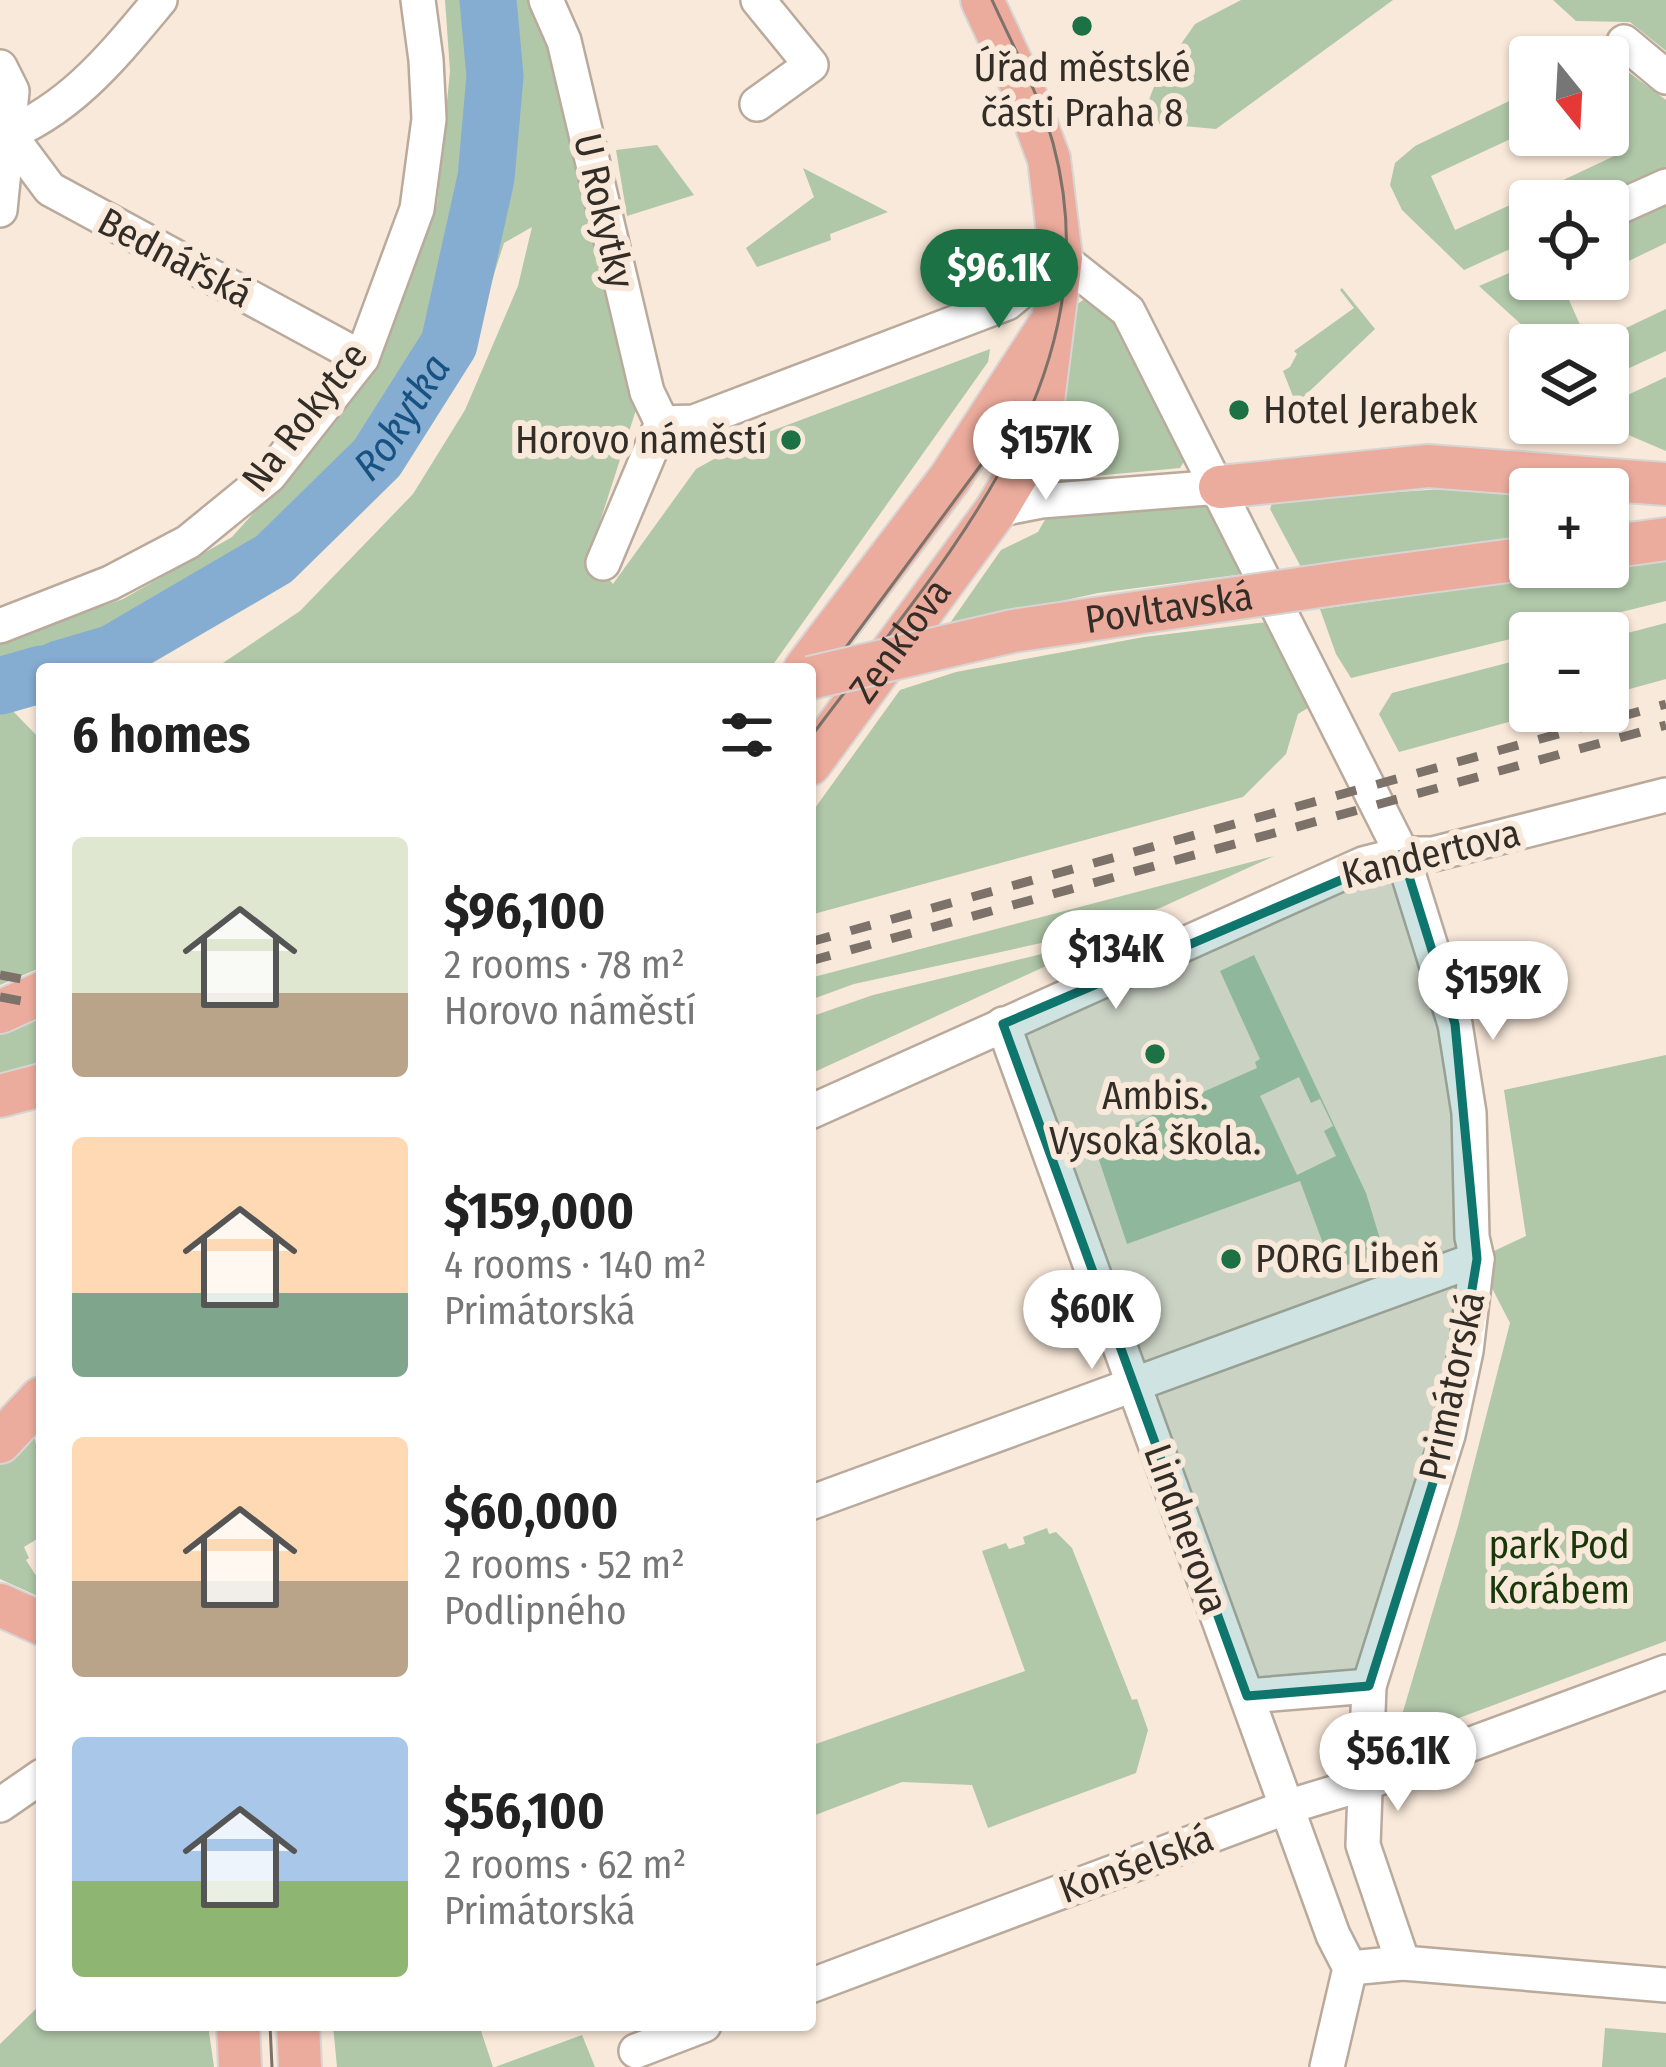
<!DOCTYPE html>
<meta charset="utf-8">
<style>
:root{--surface:#fff;--page:#f6f6f6;--text:#222;--muted:#767676;--accent:#1c7245}
body{margin:0;font-family:"Fira Sans Condensed",sans-serif;background:var(--page);color:var(--text);height:100vh;display:flex;flex-direction:column;font-size:45px;white-space:nowrap}
*{box-sizing:border-box;margin:0}
p{font-size:39px;color:var(--muted)}
.icon{flex:none;width:66px;height:66px;fill:none;stroke:currentColor;stroke-width:2;stroke-linecap:round;stroke-linejoin:round}
.map{position:relative;flex:1;overflow:hidden}
.drawer{position:absolute;left:36px;top:663px;width:780px;height:1368px;display:flex;flex-direction:column;background:var(--surface);border-radius:12px;box-shadow:0 3px 9px #0004}
.drawer>*{flex:none}
.needle{width:78px;rotate:162deg}
.tools{position:absolute;left:1509px;top:36px;display:grid;gap:24px}
.tools a{display:grid;place-items:center;width:120px;height:120px;border-radius:12px;background:var(--surface);box-shadow:0 3px 9px #0004;font-size:60px}
.price{position:absolute;translate:-50% -102px;padding:0 27px;border-radius:42px;background:#fff;color:#222;font-size:39px;line-height:78px;filter:drop-shadow(0 3px 6px #0008)}
.price::after{content:'';position:absolute;left:50%;top:72px;width:36px;height:27px;margin-left:-18px;background:inherit;clip-path:polygon(0 0,100% 0,50% 100%)}
.price.current{background:var(--accent);color:#fff}
ul{padding:0;list-style:none}
li{display:flex;align-items:center;gap:36px;height:300px;padding:0 36px}
li span{display:grid;place-items:center;flex:none;width:336px;height:240px;border-radius:12px;color:#555}
li>.icon{margin-inline-start:auto}
span .icon{width:144px;height:144px;fill:#fffc;stroke-width:1}
li b{font-size:51px}
h2{display:flex;justify-content:space-between;align-items:center;height:144px;padding:0 36px;font-size:51px}
.map>svg:first-child{display:block}
.green{fill:#b0c7a8;fill-rule:evenodd}
.lines{fill:none;stroke-linecap:round;stroke-linejoin:round}
.river{stroke:#85acd1;stroke-width:57}
.minor-casing{stroke:#b9aa9c;stroke-width:38}
.major-casing{stroke:#d6d5d4;stroke-width:46}
.minor{stroke:#fff;stroke-width:33}
.major{stroke:#ecac9d;stroke-width:42}
.tram{stroke:#7c7269;stroke-width:3}
.rail{stroke:#7c7269;stroke-width:9;stroke-dasharray:21 21;stroke-linecap:butt}
.major-bridge-casing{stroke:#d6d5d4;stroke-width:46;stroke-linecap:butt}
.major-bridge{stroke:#ecac9d;stroke-width:42}
.marked{fill:#0f766e;fill-opacity:0.2;stroke:#0f766e;stroke-width:9;stroke-linejoin:round}
.poi-dot{fill:#1c7245;stroke:#f9e9da;stroke-width:4.5}
.labels{text-anchor:middle;dominant-baseline:central;stroke-width:12;stroke-linejoin:round;paint-order:stroke}
.poi-label{font-size:39px;fill:#332d27;stroke:#f9e9da}
.street-label{font-size:39px;fill:#332d27;stroke:#f9e9da}
.park-label{font-size:39px;fill:#18370a;stroke:#f9e9da}
.water-label{font-size:42px;font-style:italic;fill:#185282;stroke:#f9e9da}
</style>
<div class="map">
<svg width="1666" height="2067" viewBox="0 0 1666 2067">
<rect width="100%" height="100%" fill="#f9e9da"/>
<g class="green">
<polygon points="445,0 528,0 559,48 636,410 597,531 596,565 613,584 696,469 750,439 990,349 988,362 772,666 761,669 214,669 300,611 413,494 465,410 518,286 532,227 504,243 464,368 402,460 295,563 150,652 104,669 42,669 42,693 8,706 42,741 42,967 0,985 0,641 123,599 232,537 324,434 367,379 437,205 450,71"/>
<polygon points="1241,0 1393,0 1216,129 1140,122 1158,77 1195,24"/>
<polygon points="1553,0 1666,0 1666,51 1630,22 1576,21"/>
<polygon points="1608,65 1620,66 1666,100 1666,174 1605,201 1547,201 1542,190 1627,150 1608,107"/>
<polygon points="1530,91 1530,130 1431,176 1455,230 1530,196 1532,201 1530,240 1464,270 1402,210 1390,185 1395,163 1415,146"/>
<polygon points="657,145 694,195 627,216 616,150"/>
<polygon points="803,168 888,212 830,234 831,240 757,267 746,248 814,197"/>
<polygon points="1666,201 1666,243 1608,271 1608,228"/>
<polygon points="1530,264 1530,279 1581,279 1582,282 1565,291 1589,345 1544,345 1479,286"/>
<polygon points="1342,288 1375,329 1296,404 1283,371 1290,367 1297,354 1294,351 1354,308 1340,290"/>
<polygon points="1086,298 1115,319 1186,458 1180,468 1062,479 1076,413 1062,402 1076,305"/>
<polygon points="1666,309 1666,351 1608,378 1608,345 1590,345"/>
<polygon points="1666,377 1666,451 1612,428 1617,400"/>
<polygon points="1506,485 1530,489 1530,539 1301,567 1270,509 1273,500"/>
<polygon points="1202,502 1211,505 1244,574 1098,593 948,626 1001,550 1038,532 1047,516"/>
<polygon points="1666,560 1666,601 1351,678 1336,654 1320,609"/>
<polygon points="1267,622 1311,706 1298,714 1286,754 1243,797 810,915 810,815 900,690 956,672 1144,637"/>
<polygon points="1666,623 1666,679 1608,695 1608,638"/>
<polygon points="1530,657 1530,711 1549,711 1399,752 1379,714 1392,693"/>
<polygon points="1274,856 1160,908 1078,935 854,984 810,1000 810,978"/>
<polygon points="1107,938 810,1074 810,1017 873,995"/>
<path d="M 1254,955 L 1366,1193 L 1384,1252 L 1347,1265 L 1339,1244 L 1325,1249 L 1300,1181 L 1127,1244 L 1091,1136 L 1096,1141 L 1159,1112 L 1158,1106 L 1191,1091 L 1194,1096 L 1257,1068 L 1255,1062 L 1260,1059 L 1220,971 ZM 1299,1077 L 1311,1103 L 1320,1099 L 1333,1126 L 1324,1131 L 1336,1156 L 1297,1175 L 1260,1096 Z"/>
<polygon points="42,1012 42,1070 0,1080 0,1033"/>
<polygon points="1666,1055 1666,1641 1424,1731 1399,1725 1458,1526 1510,1323 1477,1259 1526,1236 1504,1090"/>
<polygon points="21,1439 35,1439 42,1479 42,1536 24,1547 29,1558 26,1560 42,1585 42,1598 0,1579 0,1460"/>
<polygon points="1047,1528 1049,1534 1056,1532 1072,1548 1132,1700 1137,1699 1148,1730 1136,1773 988,1828 972,1785 902,1782 810,1817 810,1746 1025,1671 982,1551 1006,1543 1009,1549 1025,1544 1023,1537"/>
<polygon points="42,2003 42,2025 208,2025 214,2067 0,2067 0,2044"/>
<polygon points="333,2025 469,2025 481,2031 493,2067 337,2067"/>
<polygon points="1605,2028 1666,2033 1666,2067 1602,2067"/>
<polygon points="582,2035 595,2067 495,2067"/>
</g>
<g class="lines">
<g class="river">
<path id="s1" d="M 59,669 L 113,653 L 274,559 L 377,458 L 449,344 L 486,178 L 495,76 L 488,0"/>
<polyline points="0,686 42,674"/>
</g>
<g class="minor-casing">
<g id="minor">
<polyline points="546,0 564,41 647,392 662,423"/>
<polyline points="1624,42 1666,77"/>
<polyline points="0,67 12,91 0,210"/>
<polyline points="757,104 811,65 758,0"/>
<polyline points="9,134 50,189 362,358"/>
<path d="M 0,137 C 70,111 114,55 160,0"/>
<polyline points="1608,212 1666,186"/>
<polyline points="662,423 694,422 1007,303 1061,258 1128,311 1402,854 1455,1024 1469,1113 1472,1237 1477,1259 1466,1351 1448,1435 1369,1686 1363,1845 1403,1963"/>
<polyline points="996,510 1041,501 1220,487"/>
<polyline points="603,563 662,423"/>
<polyline points="0,626 110,583 188,542 269,476 362,358 417,209 429,119 426,60 418,0"/>
<polyline points="1003,1024 1333,1935 1350,1968"/>
<polyline points="810,1112 1363,864 1402,854 1433,854 1666,795"/>
<polyline points="810,1503 1477,1259"/>
<polyline points="1247,1696 1369,1686"/>
<polyline points="0,1805 42,1776"/>
<polyline points="1350,1968 1403,1963 1666,1985"/>
<polyline points="810,1986 1287,1807 1363,1784 1666,1672"/>
<polyline points="636,2051 704,2025"/>
<polyline points="1327,2067 1350,1968"/>
</g>
</g>
<g class="major-casing">
<g id="major">
<polyline points="1220,487 1428,466 1666,484"/>
<polyline points="1608,547 1666,539"/>
<polyline points="1354,581 1530,558"/>
<polyline points="805,669 950,478 1048,327"/>
<path id="s2" d="M 810,764 L 996,510 L 1028,456 L 1040,425 L 1061,258 L 1049,159 L 1022,86 L 982,0"/>
<polyline points="0,1012 42,993"/>
<polyline points="0,1096 42,1085"/>
<polyline points="0,1442 41,1398"/>
<polyline points="0,1605 42,1624"/>
<polyline points="238,2025 240,2067"/>
<polyline points="298,2025 300,2067"/>
</g>
</g>
<use href="#minor" class="minor"/>
<use href="#major" class="major"/>
<g class="tram">
<polyline points="810,696 1000,439"/>
<path d="M 810,738 C 940,563 1117,380 1053,143 C 1039,94 1013,46 992,0"/>
<polyline points="270,2025 272,2067"/>
</g>
<g class="rail">
<polyline points="810,942 1666,704"/>
<polyline points="810,961 1666,725"/>
<polyline points="0,975 42,983"/>
<polyline points="0,997 42,1005"/>
</g>
<g class="major-bridge-casing">
<g id="major-bridge">
<path id="s3" d="M 810,678 L 1013,631 L 1354,581"/>
</g>
</g>
<use href="#major-bridge" class="major-bridge"/>
</g>
<path class="marked" d="M 1402,854 L 1455,1024 L 1477,1259 L 1448,1435 L 1369,1686 L 1247,1696 L 1003,1024 Z"/>
<g class="poi-dot">
<circle cx="1082" cy="26" r="12"/>
<circle cx="1239" cy="410" r="12"/>
<circle cx="791" cy="440" r="12"/>
<circle cx="1155" cy="1054" r="12"/>
<circle cx="1231" cy="1259" r="12"/>
</g>
<g class="labels">
<g class="poi-label">
<text x="1082" y="68">Úřad městské<tspan x="1082" dy="45">části Praha 8</tspan></text>
<text x="1263" y="410" text-anchor="start">Hotel Jerabek</text>
<text x="767" y="440" text-anchor="end">Horovo náměstí</text>
<text x="1155" y="1096">Ambis.<tspan x="1155" dy="45">Vysoká škola.</tspan></text>
<text x="1255" y="1259" text-anchor="start">PORG Libeň</text>
</g>
<g class="street-label">
<text transform="translate(604 211) rotate(77)">U Rokytky</text>
<text transform="translate(175 258) rotate(28)">Bednářská</text>
<text transform="translate(305 417) rotate(-52)">Na Rokytce</text>
<text stroke="none"><textPath href="#s3" startOffset="366">Povltavská</textPath></text>
<text stroke="none"><textPath href="#s2" startOffset="153">Zenklova</textPath></text>
<text transform="translate(1431 854) rotate(-14)">Kandertova</text>
<text transform="translate(1452 1386) rotate(-78)">Primátorská</text>
<text transform="translate(1186 1529) rotate(70)">Lindnerova</text>
<text transform="translate(1136 1864) rotate(-20)">Konšelská</text>
</g>
<g class="park-label">
<text x="1559" y="1545">park Pod<tspan x="1559" dy="45">Korábem</tspan></text>
</g>
<g class="water-label">
<text stroke="none"><textPath href="#s1" startOffset="435">Rokytka</textPath></text>
</g>
</g>
</svg>
<div class="tools">
<a><svg class="needle" viewBox="-14 -14 28 28"><path d="M0-13l5 13h-10z" fill="#e53935"/><path d="M0 13l5-13h-10z" fill="#767676"/></svg></a>
<a><svg class="icon" aria-label="locate" viewBox="0 0 24 24"><circle cx="12" cy="12" r="6"/><path d="M12 2v4M12 18v4M2 12h4M18 12h4"/></svg></a>
<a><svg class="icon" aria-label="layers" viewBox="0 0 24 24"><path d="M12 4l9 5-9 5-9-5zM3 14l9 5 9-5"/></svg></a>
<a>+</a>
<a>−</a>
</div>
<b class="price current" style="left:999px;top:331px">$96.1K</b>
<b class="price" style="left:1046px;top:503px">$157K</b>
<b class="price" style="left:1116px;top:1012px">$134K</b>
<b class="price" style="left:1493px;top:1043px">$159K</b>
<b class="price" style="left:1092px;top:1372px">$60K</b>
<b class="price" style="left:1398px;top:1814px">$56.1K</b>
<section class="drawer">
<h2>6 homes<svg class="icon" aria-label="filters" viewBox="0 0 24 24"><path d="M4 7h16M4 17h16"/><circle cx="9" cy="7" r="2"/><circle cx="15" cy="17" r="2"/></svg></h2>
<ul>
<li><span style="background:linear-gradient(#dfe7d0 65%,#b9a48a 0)"><svg class="icon" aria-label="home" viewBox="0 0 24 24"><path d="M3 11l9-7 9 7M6 9v11h12V9"/></svg></span><div><b>$96,100</b><p>2 rooms · 78 m²</p><p>Horovo náměstí</p></div></li>
<li><span style="background:linear-gradient(#ffd9b3 65%,#7fa58c 0)"><svg class="icon" aria-label="home" viewBox="0 0 24 24"><path d="M3 11l9-7 9 7M6 9v11h12V9"/></svg></span><div><b>$159,000</b><p>4 rooms · 140 m²</p><p>Primátorská</p></div></li>
<li><span style="background:linear-gradient(#ffd9b3 60%,#b9a48a 0)"><svg class="icon" aria-label="home" viewBox="0 0 24 24"><path d="M3 11l9-7 9 7M6 9v11h12V9"/></svg></span><div><b>$60,000</b><p>2 rooms · 52 m²</p><p>Podlipného</p></div></li>
<li><span style="background:linear-gradient(#a9c7e8 60%,#8fb573 0)"><svg class="icon" aria-label="home" viewBox="0 0 24 24"><path d="M3 11l9-7 9 7M6 9v11h12V9"/></svg></span><div><b>$56,100</b><p>2 rooms · 62 m²</p><p>Primátorská</p></div></li>
</ul>
</section>
</div>
